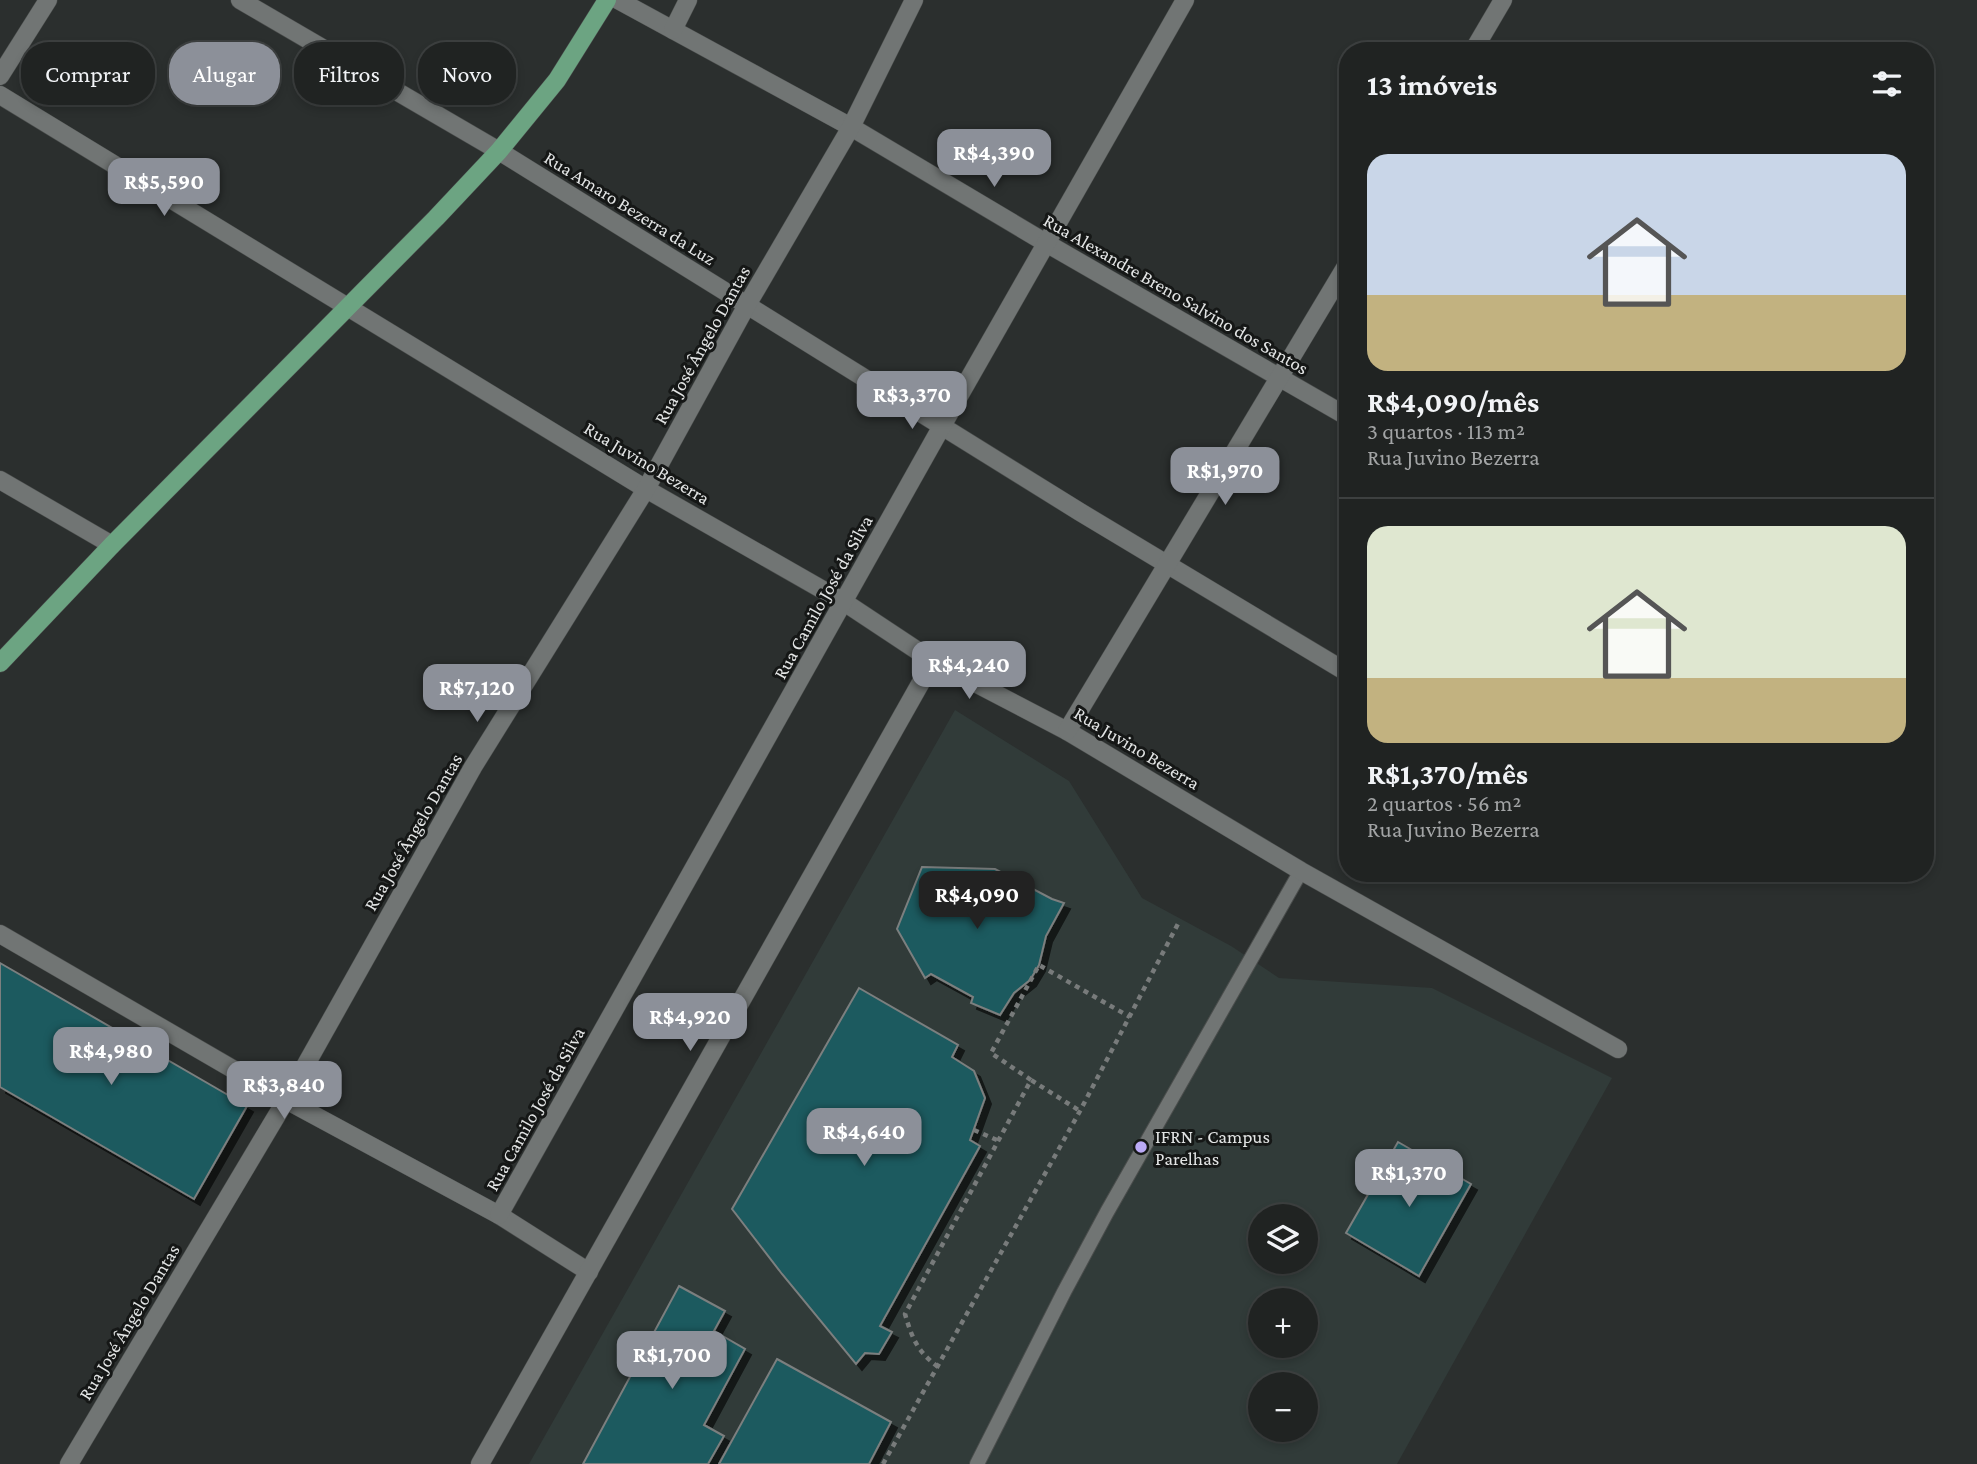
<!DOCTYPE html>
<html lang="pt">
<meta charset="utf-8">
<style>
:root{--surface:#202322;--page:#282b2a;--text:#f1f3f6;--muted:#a2a4a5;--line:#3d4040;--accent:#8c9099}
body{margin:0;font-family:"Crimson Pro",serif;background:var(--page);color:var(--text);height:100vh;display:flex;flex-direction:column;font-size:26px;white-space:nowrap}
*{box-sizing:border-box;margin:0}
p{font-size:23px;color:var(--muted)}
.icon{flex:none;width:38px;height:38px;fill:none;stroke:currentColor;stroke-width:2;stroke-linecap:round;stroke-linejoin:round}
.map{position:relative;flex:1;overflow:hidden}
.drawer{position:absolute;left:1339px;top:42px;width:595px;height:840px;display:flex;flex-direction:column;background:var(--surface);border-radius:28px;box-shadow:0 4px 10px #0003,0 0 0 2px var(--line)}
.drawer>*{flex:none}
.banner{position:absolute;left:21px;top:42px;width:665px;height:63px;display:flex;gap:14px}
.tools{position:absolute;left:1248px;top:1204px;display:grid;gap:14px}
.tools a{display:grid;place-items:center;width:70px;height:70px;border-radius:50%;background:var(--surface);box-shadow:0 4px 10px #0003,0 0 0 2px var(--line);font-size:35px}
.price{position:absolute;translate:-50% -60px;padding:0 16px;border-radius:14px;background:var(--accent);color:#fff;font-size:23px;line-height:46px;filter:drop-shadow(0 2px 4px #0008)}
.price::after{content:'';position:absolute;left:50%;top:42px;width:21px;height:16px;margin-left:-10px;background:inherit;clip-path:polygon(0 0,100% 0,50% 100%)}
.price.selected{background:#222;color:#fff}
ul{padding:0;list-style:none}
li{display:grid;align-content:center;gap:14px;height:371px;padding:0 28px}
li+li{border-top:2px solid var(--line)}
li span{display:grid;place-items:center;height:217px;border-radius:21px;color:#555}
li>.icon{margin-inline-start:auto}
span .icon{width:126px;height:126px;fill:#fffc;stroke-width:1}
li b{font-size:30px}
h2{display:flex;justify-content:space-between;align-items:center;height:84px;padding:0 28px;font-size:30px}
.tag{padding:0 24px;border-radius:28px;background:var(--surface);box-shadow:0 4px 10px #0003,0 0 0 2px var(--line);font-size:24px;line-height:63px}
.tag.selected{background:var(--accent);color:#fff}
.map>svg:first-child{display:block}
.built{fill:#313b39;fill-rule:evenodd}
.building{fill:#1d5a5e;stroke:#7b7f7f;stroke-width:2;filter:url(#shadow)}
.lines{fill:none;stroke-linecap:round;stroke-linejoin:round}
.lane-casing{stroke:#4a4d4c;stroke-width:16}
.street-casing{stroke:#4a4d4c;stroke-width:19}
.secondary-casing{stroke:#4a4d4c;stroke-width:19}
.primary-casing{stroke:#4a4d4c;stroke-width:19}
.path{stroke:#787b7b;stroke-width:4.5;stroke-dasharray:5 5;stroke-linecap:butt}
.lane{stroke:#717574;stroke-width:14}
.street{stroke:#717574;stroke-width:18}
.secondary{stroke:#717574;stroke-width:18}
.primary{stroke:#6ca482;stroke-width:18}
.poi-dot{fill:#bbaaf6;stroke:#151716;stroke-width:2.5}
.labels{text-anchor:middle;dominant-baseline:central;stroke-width:6;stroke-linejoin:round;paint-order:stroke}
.street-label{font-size:19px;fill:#e3e5e5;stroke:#151716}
.poi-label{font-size:19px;fill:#e3e5e5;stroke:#151716;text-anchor:start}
</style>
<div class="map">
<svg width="1977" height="1464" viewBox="0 0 1977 1464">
<defs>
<filter id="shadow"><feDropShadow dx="6" dy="6" stdDeviation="0" flood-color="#0009"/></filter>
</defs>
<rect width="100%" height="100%" fill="#2b2f2e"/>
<path class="built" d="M 955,710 L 1069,781 L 1142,898 L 1231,946 L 1279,978 L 1432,988 L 1612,1078 L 1397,1464 L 529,1464 ZM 1260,1216 L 1306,1216 L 1306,1262 L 1260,1262 ZM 1260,1300 L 1306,1300 L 1306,1346 L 1260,1346 ZM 1260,1384 L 1306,1384 L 1306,1430 L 1260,1430 Z"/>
<g class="building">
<polygon points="922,867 995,869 1052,899 1064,903 1046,936 1039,965 1030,980 1014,993 1000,1015 971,1003 973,997 931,974 925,978 897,929"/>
<polygon points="0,963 247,1106 194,1199 0,1087"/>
<polygon points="859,988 958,1045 952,1057 974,1071 985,1098 970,1140 980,1146 880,1326 892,1332 879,1354 865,1353 856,1364 782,1274 732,1209"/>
<polygon points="1398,1142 1471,1184 1419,1276 1346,1233"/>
<polygon points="679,1286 725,1311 714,1331 745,1349 704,1425 724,1436 708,1464 583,1464"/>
<polygon points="777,1359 891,1422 869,1464 719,1464"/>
</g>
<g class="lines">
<g class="lane-casing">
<polyline id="lane" points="977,1464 1064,1292 1107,1212 1301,871"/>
</g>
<g class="street-casing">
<g id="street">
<polyline points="240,0 499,151 1080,512 1348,673"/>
<polyline points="618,0 851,127 1046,243 1348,417"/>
<polyline points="673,30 688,0"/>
<polyline points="1473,51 1503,0"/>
<polyline points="0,76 48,0"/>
<polyline points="0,95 646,489 844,602 933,661 1067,731 1301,871 1618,1049"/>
<polyline points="1067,731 1348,263"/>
<polyline points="0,934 286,1100 499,1215 589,1272"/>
<polyline points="499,1215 942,426 1185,0"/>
<polyline points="69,1464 286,1100 473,767 646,489 747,305 851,127 914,0"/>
<polyline points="480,1464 933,661"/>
</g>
</g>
<g class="secondary-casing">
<polyline id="secondary" points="0,480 112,545"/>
</g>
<g class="primary-casing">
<polyline id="primary" points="0,663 112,545 436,218 499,151 557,80 607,0"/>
</g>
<g class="path">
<polyline points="1031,1080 991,1053 1039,965 1130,1017"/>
<polyline points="974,1130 997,1140"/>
<path d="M 938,1367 C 917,1351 912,1338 905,1314 L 1031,1080 L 1080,1111"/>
<polyline points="883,1464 1080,1111 1180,920"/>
</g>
<use href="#lane" class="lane"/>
<use href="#street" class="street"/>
<use href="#secondary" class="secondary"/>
<use href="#primary" class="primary"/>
</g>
<circle class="poi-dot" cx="1141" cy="1147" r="7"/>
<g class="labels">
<g class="street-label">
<text transform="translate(630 208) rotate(32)">Rua Amaro Bezerra da Luz</text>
<text transform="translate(1176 294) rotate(30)">Rua Alexandre Breno Salvino dos Santos</text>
<text transform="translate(702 345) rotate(-61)">Rua José Ângelo Dantas</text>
<text transform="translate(647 463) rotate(31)">Rua Juvino Bezerra</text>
<text transform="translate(823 597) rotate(-61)">Rua Camilo José da Silva</text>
<text transform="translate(1137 748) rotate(31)">Rua Juvino Bezerra</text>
<text transform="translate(413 832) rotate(-60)">Rua José Ângelo Dantas</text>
<text transform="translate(535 1109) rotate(-61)">Rua Camilo José da Silva</text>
<text transform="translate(129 1322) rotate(-59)">Rua José Ângelo Dantas</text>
</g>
<g class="poi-label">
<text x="1155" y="1136">IFRN - Campus<tspan x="1155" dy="22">Parelhas</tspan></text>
</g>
</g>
</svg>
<div class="tools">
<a><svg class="icon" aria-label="layers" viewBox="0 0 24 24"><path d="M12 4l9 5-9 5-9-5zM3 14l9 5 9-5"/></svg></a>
<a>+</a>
<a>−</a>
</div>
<b class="price" style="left:994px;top:189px">R$4,390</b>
<b class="price" style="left:164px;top:218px">R$5,590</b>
<b class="price" style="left:912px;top:431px">R$3,370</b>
<b class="price" style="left:1225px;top:507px">R$1,970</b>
<b class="price" style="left:969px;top:701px">R$4,240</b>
<b class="price" style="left:477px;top:724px">R$7,120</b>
<b class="price selected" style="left:977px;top:931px">R$4,090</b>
<b class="price" style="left:690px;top:1053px">R$4,920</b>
<b class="price" style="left:111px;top:1087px">R$4,980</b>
<b class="price" style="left:284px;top:1121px">R$3,840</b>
<b class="price" style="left:864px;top:1168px">R$4,640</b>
<b class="price" style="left:1409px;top:1209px">R$1,370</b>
<b class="price" style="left:672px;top:1391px">R$1,700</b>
<div class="banner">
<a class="tag">Comprar</a>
<a class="tag selected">Alugar</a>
<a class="tag">Filtros</a>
<a class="tag">Novo</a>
</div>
<section class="drawer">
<h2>13 imóveis<svg class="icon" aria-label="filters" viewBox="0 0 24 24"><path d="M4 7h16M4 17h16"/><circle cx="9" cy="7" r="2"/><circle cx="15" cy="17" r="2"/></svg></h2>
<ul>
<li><span style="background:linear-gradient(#c9d6e8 65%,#c2b280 0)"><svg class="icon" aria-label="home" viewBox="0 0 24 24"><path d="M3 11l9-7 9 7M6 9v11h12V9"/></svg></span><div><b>R$4,090/mês</b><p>3 quartos · 113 m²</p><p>Rua Juvino Bezerra</p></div></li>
<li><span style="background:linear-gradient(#dfe7d0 70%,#c2b280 0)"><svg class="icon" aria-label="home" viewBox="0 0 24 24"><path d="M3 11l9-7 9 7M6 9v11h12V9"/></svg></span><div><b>R$1,370/mês</b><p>2 quartos · 56 m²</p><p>Rua Juvino Bezerra</p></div></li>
</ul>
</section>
</div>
